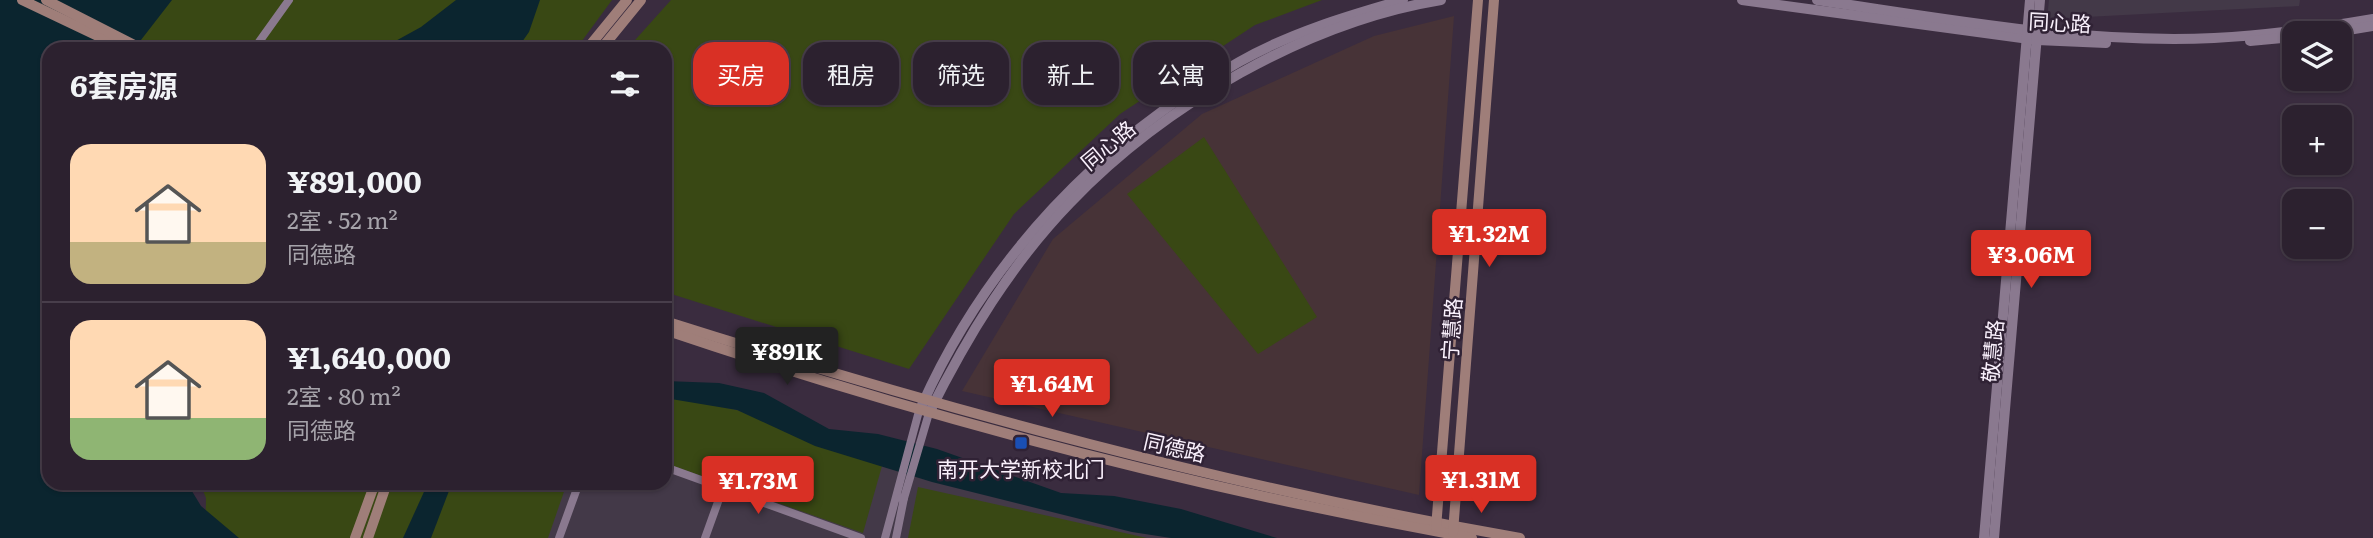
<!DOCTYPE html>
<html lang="zh">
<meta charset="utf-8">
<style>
:root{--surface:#2c212f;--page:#342937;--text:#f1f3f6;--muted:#a6a3aa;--line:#483e4b;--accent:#d93025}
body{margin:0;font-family:Literata,"Noto Sans SC",serif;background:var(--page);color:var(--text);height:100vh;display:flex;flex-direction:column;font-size:26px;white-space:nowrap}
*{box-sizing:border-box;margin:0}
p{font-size:23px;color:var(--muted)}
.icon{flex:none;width:38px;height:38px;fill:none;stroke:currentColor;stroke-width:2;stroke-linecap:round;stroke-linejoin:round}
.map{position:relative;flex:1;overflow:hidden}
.panel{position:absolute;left:42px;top:42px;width:630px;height:448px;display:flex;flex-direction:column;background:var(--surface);border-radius:21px;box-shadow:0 2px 5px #0004,0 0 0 2px var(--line)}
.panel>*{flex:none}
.guide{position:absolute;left:693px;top:42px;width:665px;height:63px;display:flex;gap:14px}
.tools{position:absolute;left:2282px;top:21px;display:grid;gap:14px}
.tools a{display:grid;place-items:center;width:70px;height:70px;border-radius:14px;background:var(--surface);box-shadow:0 2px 5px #0004,0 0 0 2px var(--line);font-size:35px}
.price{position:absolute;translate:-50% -60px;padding:0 16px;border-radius:7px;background:var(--accent);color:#fff;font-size:23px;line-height:46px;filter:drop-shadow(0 2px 4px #0008)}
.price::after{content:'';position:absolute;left:50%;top:42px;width:21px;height:16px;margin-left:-10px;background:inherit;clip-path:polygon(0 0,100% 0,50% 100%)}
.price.current{background:#222;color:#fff}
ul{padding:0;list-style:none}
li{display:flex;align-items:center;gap:21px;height:175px;padding:0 28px}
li+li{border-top:2px solid var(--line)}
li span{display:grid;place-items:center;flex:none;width:196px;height:140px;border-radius:21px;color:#555}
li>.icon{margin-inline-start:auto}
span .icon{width:84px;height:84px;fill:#fffc;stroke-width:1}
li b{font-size:30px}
h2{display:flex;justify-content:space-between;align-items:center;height:84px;padding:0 28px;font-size:30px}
.pill{padding:0 24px;border-radius:21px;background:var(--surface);box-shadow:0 2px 5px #0004,0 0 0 2px var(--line);font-size:24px;line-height:63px}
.pill.current{background:var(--accent);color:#fff}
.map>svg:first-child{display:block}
.commercial{fill:#473337}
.education{fill:#433948}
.green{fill:#394814}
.water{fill:#0b252f}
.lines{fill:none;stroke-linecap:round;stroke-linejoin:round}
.minor{stroke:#8a798f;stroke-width:8}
.tertiary{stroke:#8a798f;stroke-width:10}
.secondary{stroke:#9f7e79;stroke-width:10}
.transit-dot{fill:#1a4fb4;stroke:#302235;stroke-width:2.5}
.labels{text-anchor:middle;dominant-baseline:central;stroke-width:5;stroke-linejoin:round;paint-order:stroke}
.street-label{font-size:21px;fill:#f9f0fc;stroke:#302235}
.poi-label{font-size:21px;fill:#f9f0fc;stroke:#302235}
</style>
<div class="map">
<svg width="2373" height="538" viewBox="0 0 2373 538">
<rect width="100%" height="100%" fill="#3a2c3f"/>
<polygon class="commercial" points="1454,16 1419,495 962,391 1053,239 1202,114 1374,36"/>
<g class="education">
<polygon points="2049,0 2300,0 2299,6 2047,19"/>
<polygon points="665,383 830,433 1230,538 420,538 439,483 665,483"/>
</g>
<g class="green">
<polygon points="0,0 612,0 576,49 49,49"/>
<polygon points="671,0 1322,0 1255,25 1120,114 1014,214 909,369 665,292 665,49 627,49"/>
<polygon points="1204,137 1317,317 1258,354 1127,194"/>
<polygon points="665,396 737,410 882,466 863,533 665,463"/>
<polygon points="200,483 437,483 418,538 205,538 206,498"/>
<polygon points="448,483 567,483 548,538 429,538"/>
<polygon points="918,487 1147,538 908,538"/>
</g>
<g class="water">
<polygon points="0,0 172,0 134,49 49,49 49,483 187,483 201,506 239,538 0,538"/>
<polygon points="456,0 540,0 529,32 517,49 381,49 421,27"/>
<polygon points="665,381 719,383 764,393 829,429 878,434 937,449 1061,493 1114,496 1181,509 1277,538 1171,538 1132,532 932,482 815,446 737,410 665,398"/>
<polygon points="428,483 452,483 431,538 403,538"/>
</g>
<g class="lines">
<g class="minor">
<polyline points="254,49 289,0"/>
<polyline points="665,467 861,538"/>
<polyline points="904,498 929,413"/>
<polyline points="559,538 579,483"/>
<polyline points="705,538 723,488"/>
<polyline points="885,538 919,411"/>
<polyline points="896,538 904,498 901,498"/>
</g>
<g class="tertiary">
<polyline points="1742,0 2037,40 2106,43"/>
<path d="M 1817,0 C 1948,19 2081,44 2214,38 C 2267,35 2321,28 2373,19"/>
<polyline points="2330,33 2373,26"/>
<polyline points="2250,41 2294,37"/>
<path d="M 922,405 C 987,260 1101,139 1239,62 C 1290,33 1347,16 1403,0"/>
<path d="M 929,413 C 967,337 1011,264 1070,203 C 1164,105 1307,22 1441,0"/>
<polyline points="1984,538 2030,0"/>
<polyline points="1994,538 2040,0"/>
</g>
<g class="secondary">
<polyline points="22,0 125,49"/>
<polyline points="46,0 142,49"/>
<polyline points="587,49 627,0"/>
<polyline points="601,49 641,0"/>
<path d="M 665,321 C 946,410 1229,487 1520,538"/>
<path d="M 665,330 C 928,419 1199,489 1472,538"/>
<polyline points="1436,528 1478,0"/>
<polyline points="1453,532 1494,0"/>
<polyline points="355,538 375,483"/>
<polyline points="368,538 387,483"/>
</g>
</g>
<rect class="transit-dot" x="1014" y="436" width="14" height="14" rx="3.5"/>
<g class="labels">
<g class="street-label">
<text transform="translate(2060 21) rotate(3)">同心路</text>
<text transform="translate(1107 144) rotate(-40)">同心路</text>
<text transform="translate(1450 329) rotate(-86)">宁慧路</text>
<text transform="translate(1991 351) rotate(-85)">敬慧路</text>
<text transform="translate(1175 446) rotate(13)">同德路</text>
</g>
<g class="poi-label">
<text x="1021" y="467">南开大学新校北门</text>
</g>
</g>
</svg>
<div class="tools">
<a><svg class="icon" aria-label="layers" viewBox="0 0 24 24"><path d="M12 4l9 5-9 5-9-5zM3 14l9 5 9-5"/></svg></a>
<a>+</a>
<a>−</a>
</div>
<b class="price" style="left:1489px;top:269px">¥1.32M</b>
<b class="price" style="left:2031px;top:290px">¥3.06M</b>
<b class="price current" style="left:787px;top:387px">¥891K</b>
<b class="price" style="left:1052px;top:419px">¥1.64M</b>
<b class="price" style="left:1481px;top:515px">¥1.31M</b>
<b class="price" style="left:758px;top:516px">¥1.73M</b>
<div class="guide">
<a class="pill current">买房</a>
<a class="pill">租房</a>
<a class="pill">筛选</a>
<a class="pill">新上</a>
<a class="pill">公寓</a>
</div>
<section class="panel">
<h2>6套房源<svg class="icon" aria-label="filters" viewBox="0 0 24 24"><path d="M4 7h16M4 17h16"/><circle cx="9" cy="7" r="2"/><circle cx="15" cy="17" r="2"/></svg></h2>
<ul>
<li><span style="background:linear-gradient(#ffd9b3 70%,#c2b280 0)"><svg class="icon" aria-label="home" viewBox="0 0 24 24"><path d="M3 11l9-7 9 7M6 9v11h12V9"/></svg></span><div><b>¥891,000</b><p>2室 · 52 m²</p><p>同德路</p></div></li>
<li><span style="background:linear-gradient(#ffd9b3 70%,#8fb573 0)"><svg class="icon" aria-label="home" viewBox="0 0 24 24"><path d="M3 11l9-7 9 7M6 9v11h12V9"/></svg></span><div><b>¥1,640,000</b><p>2室 · 80 m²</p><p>同德路</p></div></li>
</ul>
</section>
</div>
